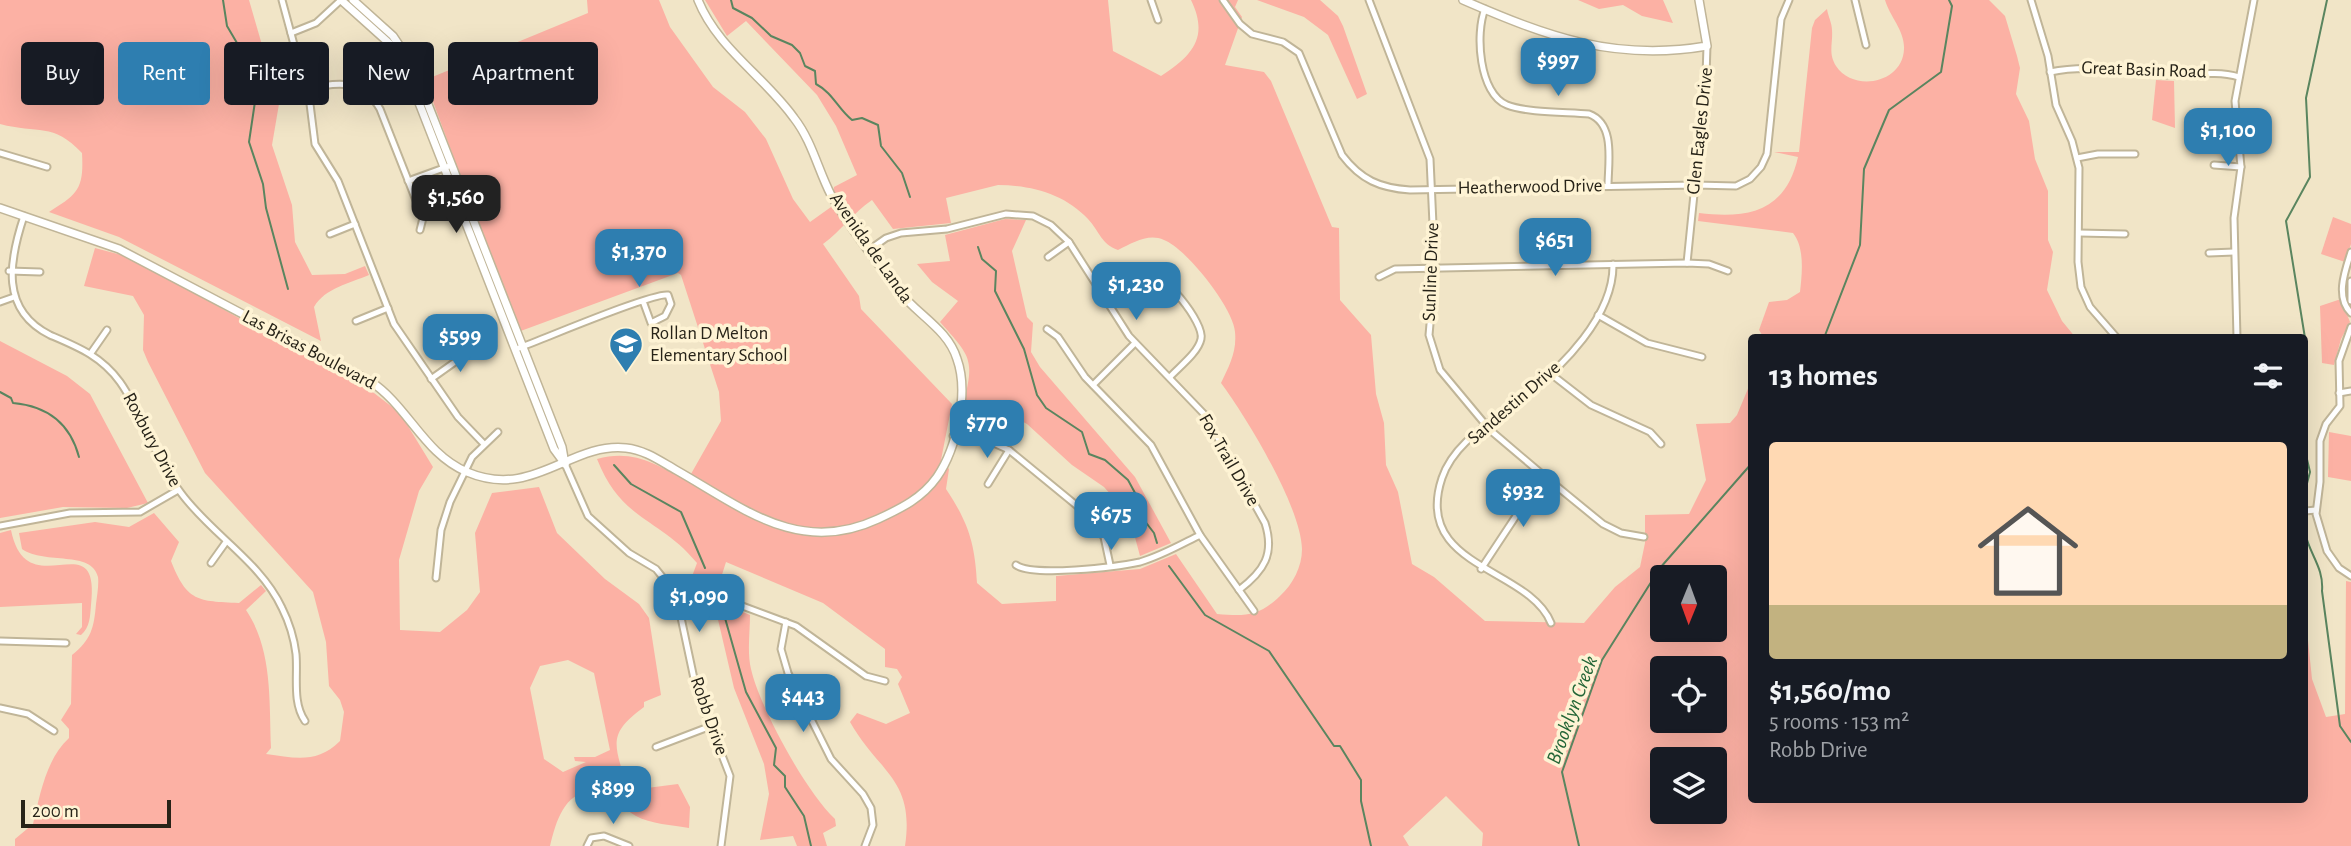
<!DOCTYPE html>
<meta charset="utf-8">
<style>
:root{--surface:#171b24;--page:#242831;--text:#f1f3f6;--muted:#9ea1a6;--accent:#2e7eb0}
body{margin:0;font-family:"Alegreya Sans",sans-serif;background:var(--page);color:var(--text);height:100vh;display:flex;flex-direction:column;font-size:26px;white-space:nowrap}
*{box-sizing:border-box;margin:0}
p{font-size:23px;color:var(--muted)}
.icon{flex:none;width:38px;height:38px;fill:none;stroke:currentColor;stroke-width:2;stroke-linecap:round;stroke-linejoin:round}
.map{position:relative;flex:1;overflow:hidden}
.sheet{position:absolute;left:1748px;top:334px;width:560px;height:469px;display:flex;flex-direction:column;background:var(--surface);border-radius:7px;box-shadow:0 7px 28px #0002}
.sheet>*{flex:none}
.top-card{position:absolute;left:21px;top:42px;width:665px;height:63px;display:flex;gap:14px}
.needle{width:46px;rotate:181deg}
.fabs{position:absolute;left:1650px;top:565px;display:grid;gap:14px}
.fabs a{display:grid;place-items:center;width:77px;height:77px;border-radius:7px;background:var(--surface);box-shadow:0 7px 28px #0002;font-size:35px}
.scale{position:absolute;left:21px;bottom:18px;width:150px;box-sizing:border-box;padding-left:7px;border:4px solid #272318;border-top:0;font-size:19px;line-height:24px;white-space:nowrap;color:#272318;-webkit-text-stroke:5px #fef3d4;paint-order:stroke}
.price{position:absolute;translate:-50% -60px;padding:0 16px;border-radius:14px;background:var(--accent);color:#fff;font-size:23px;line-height:46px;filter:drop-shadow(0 2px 4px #0008)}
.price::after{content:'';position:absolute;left:50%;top:42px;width:21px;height:16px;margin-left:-10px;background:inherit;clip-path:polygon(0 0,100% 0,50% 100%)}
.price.current{background:#222;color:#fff}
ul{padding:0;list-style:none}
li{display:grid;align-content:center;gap:14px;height:371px;padding:0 21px}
li span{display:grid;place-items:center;height:217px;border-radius:7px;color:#555}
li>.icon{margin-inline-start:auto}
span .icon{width:126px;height:126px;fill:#fffc;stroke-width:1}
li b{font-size:30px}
h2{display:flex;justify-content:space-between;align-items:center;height:84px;padding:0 21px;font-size:30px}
.tag{padding:0 24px;border-radius:7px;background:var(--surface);box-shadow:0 7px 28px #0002;font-size:24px;line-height:63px}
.tag.current{background:var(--accent);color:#fff}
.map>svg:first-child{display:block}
.green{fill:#fcb1a4;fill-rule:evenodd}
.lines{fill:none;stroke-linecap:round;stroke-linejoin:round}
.stream{stroke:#5a855f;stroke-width:2}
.minor-casing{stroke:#c0b598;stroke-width:9}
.tertiary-casing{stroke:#c0b598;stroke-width:10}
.minor{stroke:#fff;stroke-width:5}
.tertiary{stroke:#fff;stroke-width:7}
.labels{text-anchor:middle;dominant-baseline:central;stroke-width:7;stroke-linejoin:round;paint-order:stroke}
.street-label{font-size:19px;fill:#272318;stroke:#fef3d4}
.poi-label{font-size:19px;fill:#272318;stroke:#fef3d4;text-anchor:start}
.water-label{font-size:21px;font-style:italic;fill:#236536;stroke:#fef3d4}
</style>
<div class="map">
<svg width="2351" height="846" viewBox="0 0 2351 846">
<rect width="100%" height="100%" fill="#f1e5c7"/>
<g class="green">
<path d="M 0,0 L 249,0 L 279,104 L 272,145 L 292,205 L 295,242 L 312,275 L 345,274 L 365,266 L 369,275 C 350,283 325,288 314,307 L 321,341 L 119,237 L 49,212 C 78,194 84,189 82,153 C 53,122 38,134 0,124 Z"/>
<path d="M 587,0 L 659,0 L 670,27 L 713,87 L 745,112 L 766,139 L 793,199 L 810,222 L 831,207 L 834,187 L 857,175 L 836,126 L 817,95 L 746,21 L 727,36 L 705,0 L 1108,0 L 1113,51 L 1161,76 C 1193,55 1209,37 1191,0 L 1238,0 L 1235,7 L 1242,17 L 1225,65 L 1264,72 L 1271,81 L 1332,227 L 1339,228 L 1340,300 L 1371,335 L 1376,394 L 1384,423 L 1386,465 L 1398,492 L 1412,564 L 1434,577 L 1485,621 L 1584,623 L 1615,587 L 1640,567 L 1645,543 L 1645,515 L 1689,514 L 1706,480 L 1696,424 L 1730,423 L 1737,415 L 1752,379 L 1752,800 L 2305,800 L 2305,611 L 2312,679 L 2326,717 L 2345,714 L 2346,581 L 2351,582 L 2351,846 L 1482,846 L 1483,833 L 1446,796 L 1403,836 L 1409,846 L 905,846 C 915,779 879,773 850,722 L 857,713 L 886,724 L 910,713 L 898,684 L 902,677 L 897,669 L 885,667 L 885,649 L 823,603 L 726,562 L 719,584 L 691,579 L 697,563 C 659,517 622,522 597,459 C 633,449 656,464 687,481 L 721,421 L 719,392 L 681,275 L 678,273 L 518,332 L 425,80 L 588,13 ZM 998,185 C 1031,185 1065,194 1088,219 C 1100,232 1101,244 1118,250 C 1133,243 1148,233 1164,240 C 1186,248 1234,309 1235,332 C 1237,352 1229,366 1221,383 C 1247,418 1301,507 1302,549 C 1302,567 1293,584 1280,596 C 1258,617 1245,616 1217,614 L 1176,554 L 1140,569 L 1056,576 L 1056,601 L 1002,604 L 977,583 C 975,543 968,522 946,489 L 949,469 L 941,460 L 952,404 L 861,309 L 859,296 L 823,244 C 842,230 852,214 872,200 L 893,229 L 951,223 L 946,198 ZM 1662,578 L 1715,578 L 1715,630 L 1662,630 ZM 1662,668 L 1715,668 L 1715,721 L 1662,721 ZM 1662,760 L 1715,760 L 1715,812 L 1662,812 Z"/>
<polygon points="1257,0 1320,0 1338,16 1343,26 1367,94 1357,99 1328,35 1304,17"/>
<polygon points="1578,0 1663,0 1673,23 1642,16 1623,5 1599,9"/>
<path d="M 1885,0 L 1989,0 L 2005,16 L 2017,56 L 2020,68 L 2016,94 L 2029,121 L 2035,159 L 2048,191 L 2048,240 L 2053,252 L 2047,290 L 2062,321 L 2076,338 L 1764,338 L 1759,330 L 1769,302 L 1787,300 L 1800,292 C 1802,274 1805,248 1793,233 L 1698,221 L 1699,213 C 1749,219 1786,211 1798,157 L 1774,152 L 1799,152 L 1812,28 L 1815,20 L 1827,9 C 1828,16 1832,23 1832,30 C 1833,44 1828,53 1836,66 C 1854,93 1903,83 1904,49 C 1905,31 1890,17 1885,0 Z"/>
<polygon points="2156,80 2174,81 2175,128 2152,120"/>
<polygon points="2333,217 2351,224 2351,244 2345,262 2321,254"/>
<path d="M 1005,219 L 1026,220 L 1012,251 L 1027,317 L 1033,323 L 1031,352 L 1040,367 L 1135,477 L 1171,543 L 1140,556 L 1129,515 L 1104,487 L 1072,465 L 1027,424 L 1004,412 L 963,405 C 975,359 971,357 940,322 L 958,301 L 932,282 L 917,264 L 950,261 L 945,235 Z"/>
<path d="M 95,248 L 129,257 L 374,393 L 400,413 L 433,467 L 419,491 L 399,560 L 400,630 L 440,632 L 467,610 L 480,592 L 475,533 L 492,493 L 539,487 L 557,533 L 605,579 L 639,604 L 649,618 L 661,695 L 644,702 L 644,707 C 612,731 612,740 624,776 L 647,788 L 678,784 L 690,807 L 689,828 C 673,825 650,824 636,816 C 625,810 616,798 604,794 C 567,784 557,817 550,846 L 15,846 L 15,839 L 33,824 C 40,795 46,759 69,738 L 69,729 L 61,720 L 71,704 L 72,655 C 91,640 94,628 96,604 C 97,596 99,585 98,577 C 92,550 45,565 22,549 L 19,533 L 95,522 L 129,527 L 154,513 L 179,542 L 171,561 C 187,602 198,601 239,603 L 261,585 L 266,591 L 246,610 C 273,650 269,702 271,748 L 266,754 C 295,758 317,764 340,741 L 344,712 L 340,700 L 329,686 L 326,642 L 313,592 L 205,473 L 148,362 L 143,350 L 144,315 L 133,296 L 84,286 ZM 568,660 L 594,673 L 610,750 L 595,757 L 574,757 L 575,761 L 586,762 L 563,772 L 544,759 L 530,688 L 540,666 Z"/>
<polygon points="2341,299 2350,322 2341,339 2334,365 2322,363 2320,306"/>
<polygon points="0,341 67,376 90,394 148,503 127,508 63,507 0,518"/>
<polygon points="2329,432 2351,436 2351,481 2328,477"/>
<path d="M 11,530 C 27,609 101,519 91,605 C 90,617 90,627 81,635 L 76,634 L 82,627 L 82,603 L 0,607 L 0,533 Z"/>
<path d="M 712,594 L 729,606 L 750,615 C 750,631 747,653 751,669 C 760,708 806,792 835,819 L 836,826 L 823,833 L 827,846 L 797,846 L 793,836 L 760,840 L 769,794 L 764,764 L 734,688 Z"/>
</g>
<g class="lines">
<g class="stream">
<polyline points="223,0 227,26 247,60 254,80 256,95 249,142 263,184 266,208 288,289"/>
<path d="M 731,0 L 733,8 L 752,18 L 771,36 L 792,45 L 800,53 L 805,66 L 815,71 L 816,84 C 833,93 838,109 852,120 L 862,118 L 878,125 L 881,146 L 902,173 L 910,197"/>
<polyline points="978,247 982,259 996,271 995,291 1024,349 1037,395 1046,408 1082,432 1089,454 1105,460 1128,480 1141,504 1144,520 1154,533 1157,543"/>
<polyline points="1824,338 1860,245 1864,169 1889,110 1941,72 1952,6 1949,0"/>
<polyline points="2305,338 2286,221 2310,177 2306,98 2327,0"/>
<path d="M 0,392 L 11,398 L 13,403 C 47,406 70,423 79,457"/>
<polyline points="614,465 631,484 681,512 705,568"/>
<polyline points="2305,491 2310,472 2306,455 2305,339"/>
<path d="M 2305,533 C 2310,555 2324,568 2322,591 L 2340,726 L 2351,742"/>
<polyline points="1169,566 1205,615 1269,651 1334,746 1340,746 1361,780 1361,801 1371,846"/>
<polyline points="723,611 746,692 776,748 774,765 785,776 785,787 804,816 811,846"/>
<polyline points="1579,846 1562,772 1602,660 1660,568 1752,463"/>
</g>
<g class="minor-casing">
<g id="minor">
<polyline points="282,0 310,104 315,144 338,181 394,324 458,417 483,443"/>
<polyline points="1151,0 1158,20"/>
<path d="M 1223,0 L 1240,24 L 1252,34 L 1283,42 L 1299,53 L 1342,155 C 1361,180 1380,188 1410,190 L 1695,185 L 1736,186 L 1750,179 L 1761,167 L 1767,154 L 1781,19 L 1789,0"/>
<polyline points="1369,0 1430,159 1435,268 1429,335 1440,370 1490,430 1543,475 1603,524 1621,533 1644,537"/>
<polyline points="1855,0 1866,45"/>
<polyline points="2031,0 2048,56 2056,105 2072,141 2079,168 2078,262 2081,287 2090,307 2117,338"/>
<path d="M 1485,9 C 1475,33 1479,94 1507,105 C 1528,113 1566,112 1589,114 C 1616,124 1608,163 1608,186"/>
<polyline points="291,33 316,23 341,0"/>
<path d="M 2050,72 C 2089,64 2124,72 2163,75 C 2189,76 2214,70 2239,77"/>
<path d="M 306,89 C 336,82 362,78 380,109 L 423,218 L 420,230"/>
<polyline points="0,153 47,167"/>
<polyline points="2077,158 2098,154 2135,154"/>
<polyline points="2214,165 2241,167"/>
<polyline points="408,181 452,165"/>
<path d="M 24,216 C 9,261 0,310 50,335 C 78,347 101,356 120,382 C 144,416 155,459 181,493 C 211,534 260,561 282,608 C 289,622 294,638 296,654 C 298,676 292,702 305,721"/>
<polyline points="2079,233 2125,234"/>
<polyline points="330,234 355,224"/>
<path d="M 869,250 L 886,238 L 901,233 L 947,229 L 1006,214 L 1033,216 L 1051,225 L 1069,242 L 1129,336 L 1205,415 L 1265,523 C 1275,554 1264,571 1239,590"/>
<path d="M 2351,252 C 2345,271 2335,297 2351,313"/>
<polyline points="2209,253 2234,252"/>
<polyline points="1048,257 1069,242"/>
<polyline points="1687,263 1706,76 1707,46"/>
<polyline points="9,271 40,272"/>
<polyline points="1379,277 1395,269 1687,263 1709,264 1728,271"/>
<polyline points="2351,281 2351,301"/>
<path d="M 1102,294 C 1114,286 1131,271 1145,271 C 1162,270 1205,323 1201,339 C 1198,353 1179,367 1170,377"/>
<polyline points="0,302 14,297"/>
<polyline points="1598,315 1647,343 1702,357"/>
<polyline points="356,321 388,308"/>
<polyline points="2351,327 2339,361 2340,406 2326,424 2320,441 2320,482 2316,514 2327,551 2339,568 2351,576"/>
<polyline points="1047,329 1058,337 1085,377 1151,445 1200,535 1254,611"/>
<polyline points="2237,338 2234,218 2241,167 2235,101 2254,0"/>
<path d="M 519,348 L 524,346 C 546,338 654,292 668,295 L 671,304 L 665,316 L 651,323 L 643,301"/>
<polyline points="91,353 107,330"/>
<polyline points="1551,374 1591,405 1650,432 1661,444"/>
<polyline points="431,379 462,357 467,350"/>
<polyline points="1093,385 1135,343"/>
<polyline points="2339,393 2351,391"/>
<polyline points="953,436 991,442 1009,450 1087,514 1104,537 1110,565"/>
<polyline points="565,464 588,516 629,553 656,569 676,594 696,688 730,776 721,846"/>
<polyline points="988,484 1009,450"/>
<polyline points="2305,511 2316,510"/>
<polyline points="0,526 70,513 140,512 178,490"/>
<polyline points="211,563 226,542"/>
<path d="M 1016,565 C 1033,577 1117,567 1140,562 C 1161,556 1180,545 1200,535"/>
<polyline points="1481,569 1543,475"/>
<polyline points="436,578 441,530 450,502 472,457 498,432"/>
<polyline points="674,589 695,585 713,589 737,604 796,626 866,676 885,681"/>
<polyline points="786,622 781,649 788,673 831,759 863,794 871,808 873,825 865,846"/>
<path d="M 1551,623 C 1529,567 1412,568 1442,478 C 1455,440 1495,421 1524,397 C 1562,367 1614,316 1613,264"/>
<polyline points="0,641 66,643"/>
<polyline points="0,708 28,714 54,731"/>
<polyline points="656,747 711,726"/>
<polyline points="587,846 591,838 604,836 629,846"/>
</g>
</g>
<g class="tertiary-casing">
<g id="tertiary">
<polyline points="341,0 390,44 405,67 554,449 565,464"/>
<polyline points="353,0 393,36 413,66 562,447 565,464"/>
<path d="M 1463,0 C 1546,36 1614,62 1707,46 L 1699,0"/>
<path d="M 0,208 L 119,249 L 370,381 C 408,406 424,454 467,472 C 533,500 570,442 626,448 C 645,450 660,461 676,470 C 743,508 799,556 878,519 C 902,508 922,498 937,477 C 957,448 969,392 957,359 C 948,329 916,314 898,290 C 875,260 850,228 831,195 C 818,170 812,141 794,118 C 765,77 717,48 698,0"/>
</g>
</g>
<use href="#minor" class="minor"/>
<use href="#tertiary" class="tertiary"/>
</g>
<defs>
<g id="school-pin" transform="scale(1.75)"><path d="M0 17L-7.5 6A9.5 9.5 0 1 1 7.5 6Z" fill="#2e7eb0" stroke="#fef3d4"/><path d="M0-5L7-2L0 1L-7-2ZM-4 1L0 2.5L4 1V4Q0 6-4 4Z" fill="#fff"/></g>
</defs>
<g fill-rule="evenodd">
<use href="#school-pin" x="626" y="344"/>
</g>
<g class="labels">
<g class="street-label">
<text transform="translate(2144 70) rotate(2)">Great Basin Road</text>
<text transform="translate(1700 131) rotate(-84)">Glen Eagles Drive</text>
<text transform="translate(1530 187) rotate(-1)">Heatherwood Drive</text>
<text transform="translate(871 248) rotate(55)">Avenida de Landa</text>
<text transform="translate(1431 272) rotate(-88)">Sunline Drive</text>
<text transform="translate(309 350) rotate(28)">Las Brisas Boulevard</text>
<text transform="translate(1514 403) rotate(-41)">Sandestin Drive</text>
<text transform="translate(152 440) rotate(62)">Roxbury Drive</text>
<text transform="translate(1229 460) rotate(60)">Fox Trail Drive</text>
<text transform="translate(709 716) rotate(71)">Robb Drive</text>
</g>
<g class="poi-label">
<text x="650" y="333">Rollan D Melton<tspan x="650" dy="22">Elementary School</tspan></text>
</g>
<g class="water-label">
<text transform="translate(1572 710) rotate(-70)">Brooklyn Creek</text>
</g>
</g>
</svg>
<div class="fabs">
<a><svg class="needle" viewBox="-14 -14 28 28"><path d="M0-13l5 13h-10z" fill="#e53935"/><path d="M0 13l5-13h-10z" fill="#9ea1a6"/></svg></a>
<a><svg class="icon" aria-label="locate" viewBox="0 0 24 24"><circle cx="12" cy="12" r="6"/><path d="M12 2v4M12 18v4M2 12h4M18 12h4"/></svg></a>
<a><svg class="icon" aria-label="layers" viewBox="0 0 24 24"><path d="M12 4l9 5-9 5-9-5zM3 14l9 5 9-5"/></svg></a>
</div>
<div class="scale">200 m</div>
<b class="price" style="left:1558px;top:98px">$997</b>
<b class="price" style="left:2228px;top:168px">$1,100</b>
<b class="price current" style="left:456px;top:235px">$1,560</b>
<b class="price" style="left:1555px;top:278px">$651</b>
<b class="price" style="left:639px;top:289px">$1,370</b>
<b class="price" style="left:1136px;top:322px">$1,230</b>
<b class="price" style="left:460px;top:374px">$599</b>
<b class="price" style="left:987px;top:460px">$770</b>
<b class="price" style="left:1523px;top:529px">$932</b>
<b class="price" style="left:1111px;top:552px">$675</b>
<b class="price" style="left:699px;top:634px">$1,090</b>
<b class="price" style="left:803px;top:734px">$443</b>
<b class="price" style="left:613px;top:826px">$899</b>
<div class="top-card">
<a class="tag">Buy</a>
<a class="tag current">Rent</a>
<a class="tag">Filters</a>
<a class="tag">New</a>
<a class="tag">Apartment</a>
</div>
<section class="sheet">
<h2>13 homes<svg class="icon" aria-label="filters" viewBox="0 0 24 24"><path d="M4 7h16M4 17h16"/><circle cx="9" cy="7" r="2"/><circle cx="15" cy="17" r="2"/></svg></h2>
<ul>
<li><span style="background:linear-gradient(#ffd9b3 75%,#c2b280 0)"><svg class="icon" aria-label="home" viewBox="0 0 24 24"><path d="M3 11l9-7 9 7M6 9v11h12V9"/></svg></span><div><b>$1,560/mo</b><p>5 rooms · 153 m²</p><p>Robb Drive</p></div></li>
</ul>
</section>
</div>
